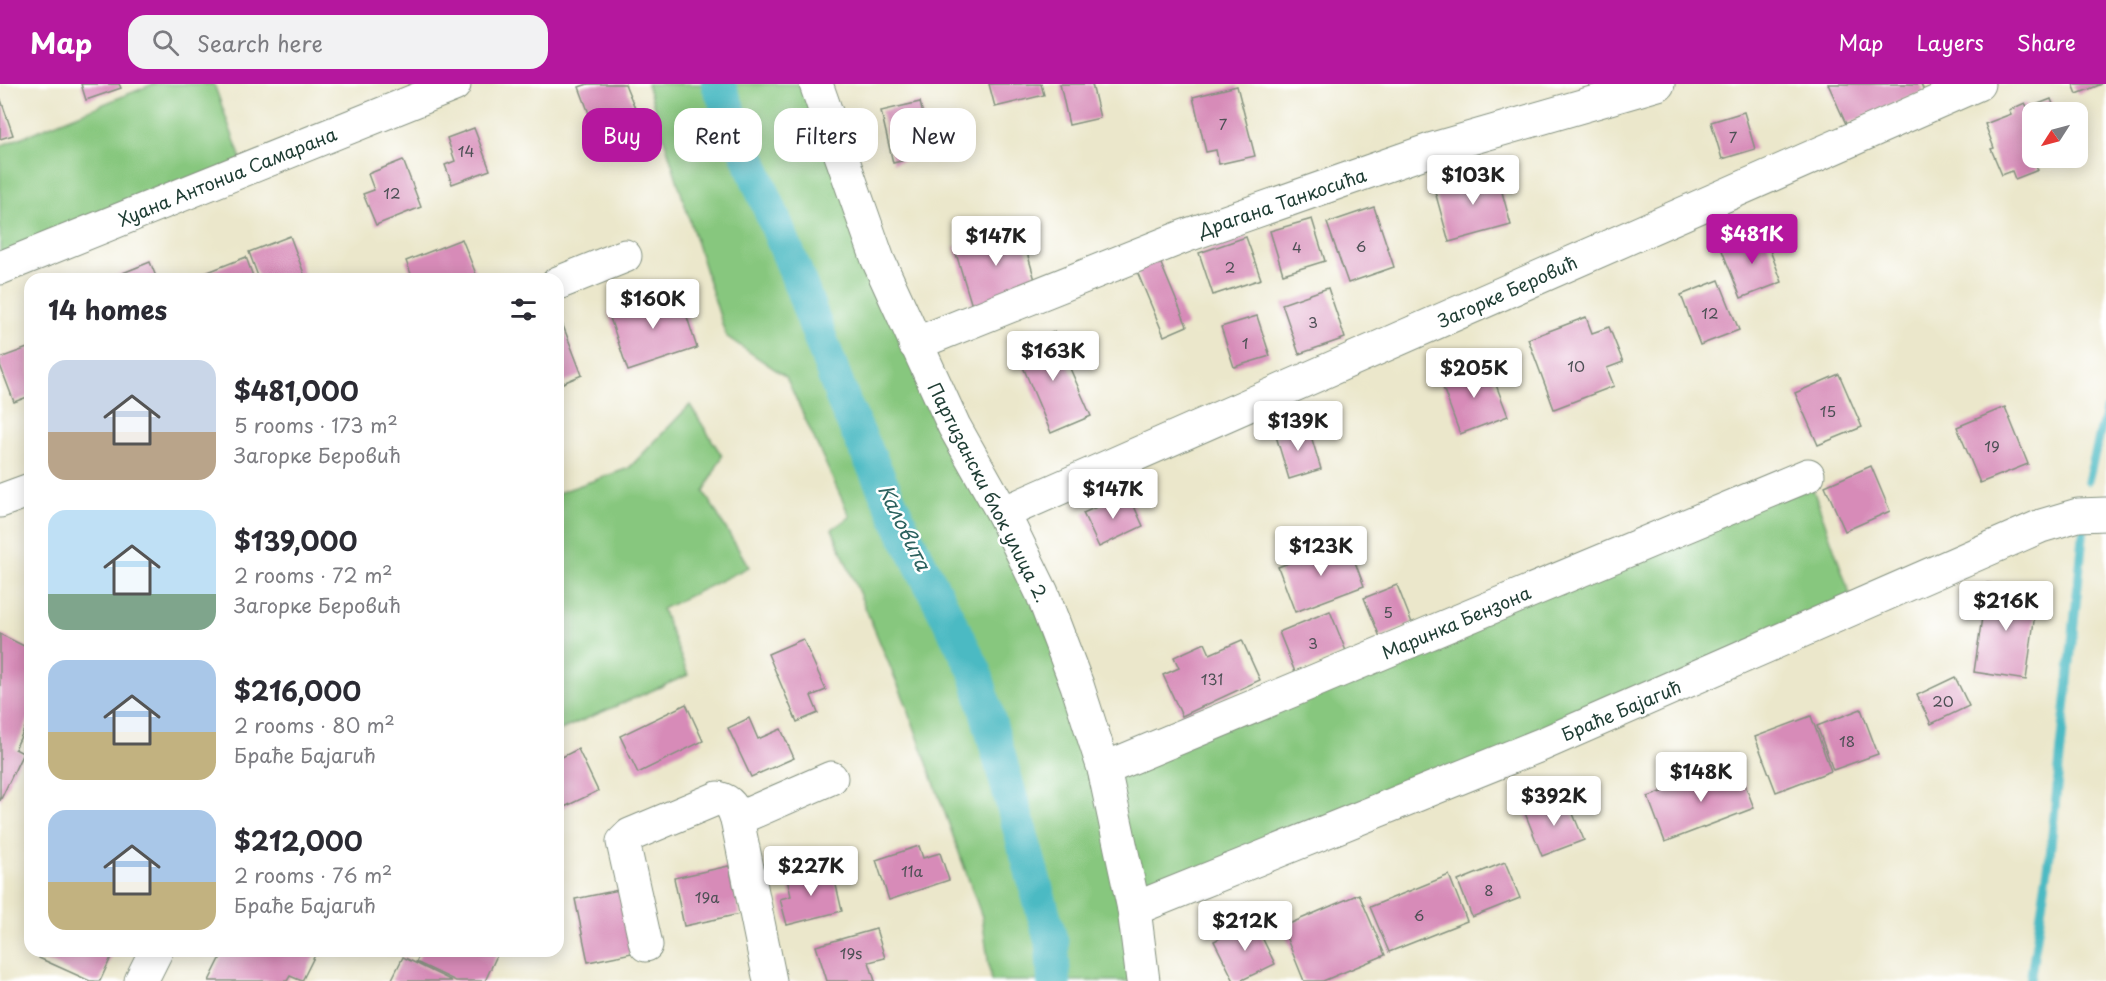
<!DOCTYPE html>
<meta charset="utf-8">
<style>
:root{--surface:#fff;--page:#f2f2f3;--text:#2b2b33;--muted:#7c7c81;--accent:#b5179e}
body{margin:0;font-family:"Playpen Sans",sans-serif;background:var(--page);color:var(--text);height:100vh;display:flex;flex-direction:column;font-size:22px;white-space:nowrap}
*{box-sizing:border-box;margin:0}
p{font-size:20px;color:var(--muted)}
.icon{flex:none;width:33px;height:33px;fill:none;stroke:currentColor;stroke-width:2;stroke-linecap:round;stroke-linejoin:round}
.map{position:relative;flex:1;overflow:hidden}
.details{position:absolute;left:24px;top:189px;width:540px;height:684px;display:flex;flex-direction:column;background:var(--surface);border-radius:18px;box-shadow:0 3px 15px #0003}
.details>*{flex:none}
.top-card{position:absolute;left:582px;top:24px;width:570px;height:54px;display:flex;gap:12px}
.needle{width:39px;rotate:234deg}
.tools{position:absolute;left:2022px;top:18px;display:grid;gap:12px}
.tools a{display:grid;place-items:center;width:66px;height:66px;border-radius:12px;background:var(--surface);box-shadow:0 3px 15px #0003;font-size:30px}
.price{position:absolute;translate:-50% -51px;padding:0 14px;border-radius:6px;background:#fff;color:#222;font-size:20px;line-height:39px;filter:drop-shadow(0 2px 3px #0008)}
.price::after{content:'';position:absolute;left:50%;top:36px;width:18px;height:14px;margin-left:-9px;background:inherit;clip-path:polygon(0 0,100% 0,50% 100%)}
.price.active{background:var(--accent);color:#fff}
ul{padding:0;list-style:none}
li{display:flex;align-items:center;gap:18px;height:150px;padding:0 24px}
li span{display:grid;place-items:center;flex:none;width:168px;height:120px;border-radius:18px;color:#555}
li>.icon{margin-inline-start:auto}
span .icon{width:72px;height:72px;fill:#fffc;stroke-width:1}
li b{font-size:26px}
h2{display:flex;justify-content:space-between;align-items:center;height:72px;padding:0 24px;font-size:26px}
.chip{padding:0 21px;border-radius:18px;background:var(--surface);box-shadow:0 3px 15px #0003;font-size:21px;line-height:54px}
.chip.active{background:var(--accent);color:#fff}
header{display:flex;align-items:center;gap:36px;box-sizing:border-box;height:84px;padding:0 30px;background:var(--accent);color:#fff}
header strong{font-size:28px}
nav{display:flex;gap:33px;margin-inline-start:auto;font-size:21px}
.search{width:420px;height:54px;background:var(--page);display:flex;align-items:center;gap:15px;box-sizing:border-box;padding:0 21px;border-radius:18px;color:var(--muted);font-size:22px}
.map>svg:first-child{display:block}
.green{fill:#87c77e;stroke:#538259;stroke-width:1.5}
.lines{fill:none;stroke-linecap:round;stroke-linejoin:round}
.stream{stroke:#4bbac3;stroke-width:9}
.canal{stroke:#4bbac3;stroke-width:34}
.building{fill:#d78bb8}
.minor-casing{stroke:#859280;stroke-width:35}
.minor{stroke:#fff;stroke-width:33}
.labels{text-anchor:middle;dominant-baseline:central;stroke-width:5;stroke-linejoin:round;paint-order:stroke}
.number-label{font-size:15px;fill:#4d5055}
.street-label{font-size:18px;fill:#1f3d34;stroke:#fff}
.water-label{font-size:20px;font-style:italic;fill:#2c625f;stroke:#fff}
</style>
<header>
<strong>Map</strong>
<div class="search"><svg class="icon" aria-label="search" viewBox="0 0 24 24"><circle cx="10" cy="10" r="6"/><path d="M15 15l6 6"/></svg>Search here</div>
<nav><a>Map</a><a>Layers</a><a>Share</a></nav>
</header>
<div class="map">
<svg width="2106" height="897" viewBox="0 0 2106 897">
<rect width="100%" height="100%" fill="#fff"/>
<filter id="ink" filterUnits="userSpaceOnUse"><feTurbulence type="fractalNoise" baseFrequency=".0167" numOctaves="2"/><feDisplacementMap in="SourceGraphic" scale="12" xChannelSelector="R" yChannelSelector="G"/><feConvolveMatrix kernelMatrix="1 2 1 2 8 2 1 2 1" color-interpolation-filters="sRGB"/></filter>
<filter id="wash" filterUnits="userSpaceOnUse"><feTurbulence type="fractalNoise" baseFrequency=".008" numOctaves="4" result="noise"/><feDisplacementMap in="SourceGraphic" scale="24" xChannelSelector="R" yChannelSelector="G"/><feGaussianBlur stdDeviation="1.35" result="paint"/><feColorMatrix in="noise" values="0 0 0 0 0 0 0 0 0 0 0 0 0 0 0 0 0 1.4 0 .05"/><feComposite in="paint" operator="in"/></filter>
<g filter="url(#wash)">
<rect width="100%" height="100%" fill="#ebe7cb"/>
<g class="green">
<polygon points="153,0 214,0 245,86 0,184 0,62"/>
<polygon points="647,0 816,0 1105,685 1808,391 1855,524 1135,825 1141,897 991,897 982,833 906,620 832,445 850,433 786,293 726,252"/>
<polygon points="690,321 722,372 704,408 749,483 662,525 688,591 558,647 558,409 629,384"/>
</g>
<g class="lines">
<g class="stream">
<polyline points="2088,397 2106,326"/>
<polyline points="2030,897 2050,771 2084,443"/>
</g>
<polyline class="canal" points="718,0 795,186 845,321 906,452 975,587 1052,860 1054,897"/>
</g>
<g id="blocks">
<g class="building">
<polygon points="81,0 119,0 121,4 86,16"/>
<polygon points="588,0 625,0 635,24 593,40 579,3"/>
<polygon points="989,0 1041,0 1044,11 995,23"/>
<polygon points="1060,0 1092,0 1100,34 1069,41"/>
<polygon points="1828,0 1921,0 1924,7 1846,40"/>
<polygon points="2073,0 2102,0 2077,10"/>
<polygon points="1237,2 1255,72 1219,80 1216,66 1206,68 1193,13"/>
<polygon points="0,13 13,51 0,55"/>
<polygon points="2051,15 2056,28 2032,28 2032,74 2042,74 2034,77 2038,86 2015,95 2012,87 2002,91 1991,65 1994,64 1985,40 2011,30 2009,26 2025,19 2028,24"/>
<polygon points="920,18 932,70 893,79 881,27"/>
<polygon points="1744,28 1755,65 1722,75 1711,38"/>
<polygon points="474,44 490,86 452,100 445,81 455,77 447,54"/>
<polygon points="403,76 421,123 376,141 363,110 374,106 368,90"/>
<polygon points="1496,86 1511,141 1449,158 1434,104"/>
<polygon points="1374,123 1394,183 1348,199 1327,139"/>
<polygon points="1312,135 1325,177 1283,190 1270,147"/>
<polygon points="1020,144 1037,203 972,222 954,163"/>
<polygon points="1763,148 1782,198 1741,214 1721,164"/>
<polygon points="290,152 306,195 259,195 249,168"/>
<polygon points="1246,153 1261,195 1213,211 1199,169"/>
<polygon points="462,155 478,195 413,195 406,177"/>
<polygon points="246,173 254,195 205,195 203,190"/>
<polygon points="1159,175 1187,242 1164,252 1136,185"/>
<polygon points="150,178 157,195 108,195"/>
<polygon points="1719,196 1739,246 1700,261 1681,211"/>
<polygon points="1328,204 1345,254 1299,270 1282,220"/>
<polygon points="678,205 697,264 628,287 608,228"/>
<polygon points="1257,232 1270,272 1234,283 1221,243"/>
<polygon points="1586,233 1592,249 1609,243 1623,278 1607,284 1614,302 1554,325 1528,255"/>
<polygon points="562,239 582,291 558,301 558,240"/>
<polygon points="1054,248 1091,332 1051,349 1015,264"/>
<polygon points="30,263 30,312 14,318 0,281 0,274"/>
<polygon points="1488,280 1508,332 1460,350 1441,298"/>
<polygon points="1839,290 1862,343 1818,361 1795,309"/>
<polygon points="2005,323 2028,380 1980,399 1957,343"/>
<polygon points="1308,342 1321,385 1289,395 1276,352"/>
<polygon points="1871,382 1890,427 1845,447 1825,402"/>
<polygon points="1128,409 1143,442 1099,463 1083,429"/>
<polygon points="1347,457 1364,502 1295,528 1278,483"/>
<polygon points="1987,499 2038,507 2026,596 1974,588"/>
<polygon points="1397,501 1412,539 1380,553 1364,514"/>
<polygon points="1330,527 1346,567 1295,588 1279,548"/>
<polygon points="0,550 30,565 30,633 15,665 23,669 0,717"/>
<polygon points="803,555 826,606 811,612 818,629 797,638 768,570"/>
<polygon points="1242,556 1260,596 1182,632 1163,591 1179,584 1174,573 1205,559 1210,570"/>
<polygon points="1955,593 1969,622 1931,640 1917,611"/>
<polygon points="686,620 703,657 638,689 620,652"/>
<polygon points="1861,625 1878,670 1833,686 1817,642"/>
<polygon points="1811,632 1831,687 1776,708 1755,653"/>
<polygon points="749,634 758,655 781,645 794,674 751,693 728,644"/>
<polygon points="578,665 598,707 558,726 558,675"/>
<polygon points="1737,680 1754,724 1665,758 1648,713"/>
<polygon points="1566,713 1584,756 1542,772 1525,729"/>
<polygon points="919,762 923,774 940,769 949,796 889,816 876,776"/>
<polygon points="1505,778 1520,814 1472,833 1458,797"/>
<polygon points="729,782 740,830 684,842 674,794"/>
<polygon points="832,784 842,827 787,841 780,815 791,812 787,795"/>
<polygon points="1449,791 1467,837 1389,868 1370,823"/>
<polygon points="619,806 632,869 588,878 575,815"/>
<polygon points="1359,810 1385,871 1323,897 1304,897 1282,843"/>
<polygon points="1254,837 1275,880 1240,897 1234,897 1214,857"/>
<polygon points="876,845 885,874 869,878 875,897 827,897 816,862"/>
<polygon points="42,867 114,867 100,897 90,897 39,874"/>
<polygon points="224,867 317,867 302,897 290,892 287,897 209,897"/>
<polygon points="422,867 499,867 485,897 456,897 416,878"/>
<polygon points="403,873 452,897 391,897"/>
</g>
</g>
</g>
<g filter="url(#ink)">
<use href="#blocks" fill-opacity="0" stroke="#859280" stroke-width="1.5"/>
<g class="lines">
<g class="minor-casing">
<g id="minor">
<polyline points="816,0 878,176 954,342 1003,429 1042,509 1077,601 1104,685 1134,825 1143,897"/>
<polyline points="0,184 454,1"/>
<polyline points="558,199 625,172"/>
<polyline points="915,260 1185,152 1433,65 1658,0"/>
<polyline points="0,417 30,406"/>
<polyline points="1003,429 1978,0"/>
<polyline points="1104,685 1808,391"/>
<polyline points="737,735 831,694"/>
<polyline points="1134,825 1543,660 2041,442 2078,431 2106,430"/>
<path d="M 646,861 L 623,758 L 630,751 L 718,714 C 730,717 733,723 737,735 L 770,897"/>
<polyline points="141,897 156,867"/>
</g>
</g>
<use href="#minor" class="minor"/>
</g>
</g>
<g class="labels">
<g class="number-label">
<text x="1223" y="39">7</text>
<text x="1733" y="52">7</text>
<text x="466" y="66">14</text>
<text x="392" y="108">12</text>
<text x="1361" y="161">6</text>
<text x="1297" y="162">4</text>
<text x="1230" y="182">2</text>
<text x="1710" y="228">12</text>
<text x="1313" y="237">3</text>
<text x="1245" y="258">1</text>
<text x="1576" y="281">10</text>
<text x="1828" y="326">15</text>
<text x="1992" y="361">19</text>
<text x="1388" y="527">5</text>
<text x="1313" y="558">3</text>
<text x="1212" y="594">131</text>
<text x="1943" y="616">20</text>
<text x="1847" y="656">18</text>
<text x="912" y="786">11a</text>
<text x="1489" y="805">8</text>
<text x="707" y="812">19a</text>
<text x="1419" y="830">6</text>
<text x="851" y="868">19s</text>
</g>
<g class="street-label">
<text transform="translate(227 92) rotate(-22)">Хуана Антониа Самарана</text>
<text transform="translate(1282 118) rotate(-19)">Драгана Танкосића</text>
<text transform="translate(1507 207) rotate(-24)">Загорке Беровић</text>
<text transform="translate(989 408) rotate(63)">Партизански блок улица 2.</text>
<text transform="translate(1456 538) rotate(-23)">Маринка Бензона</text>
<text transform="translate(1621 626) rotate(-23)">Браће Бајагић</text>
</g>
<g class="water-label">
<text transform="translate(905 443) rotate(64)">Каловита</text>
</g>
</g>
</svg>
<div class="tools">
<a><svg class="needle" viewBox="-14 -14 28 28"><path d="M0-13l5 13h-10z" fill="#e53935"/><path d="M0 13l5-13h-10z" fill="#7c7c81"/></svg></a>
</div>
<b class="price" style="left:1473px;top:122px">$103K</b>
<b class="price active" style="left:1752px;top:181px">$481K</b>
<b class="price" style="left:996px;top:183px">$147K</b>
<b class="price" style="left:653px;top:246px">$160K</b>
<b class="price" style="left:1053px;top:298px">$163K</b>
<b class="price" style="left:1474px;top:315px">$205K</b>
<b class="price" style="left:1298px;top:368px">$139K</b>
<b class="price" style="left:1113px;top:436px">$147K</b>
<b class="price" style="left:1321px;top:493px">$123K</b>
<b class="price" style="left:2006px;top:548px">$216K</b>
<b class="price" style="left:1701px;top:719px">$148K</b>
<b class="price" style="left:1554px;top:743px">$392K</b>
<b class="price" style="left:811px;top:813px">$227K</b>
<b class="price" style="left:1245px;top:868px">$212K</b>
<div class="top-card">
<a class="chip active">Buy</a>
<a class="chip">Rent</a>
<a class="chip">Filters</a>
<a class="chip">New</a>
</div>
<section class="details">
<h2>14 homes<svg class="icon" aria-label="filters" viewBox="0 0 24 24"><path d="M4 7h16M4 17h16"/><circle cx="9" cy="7" r="2"/><circle cx="15" cy="17" r="2"/></svg></h2>
<ul>
<li><span style="background:linear-gradient(#c9d6e8 60%,#b9a48a 0)"><svg class="icon" aria-label="home" viewBox="0 0 24 24"><path d="M3 11l9-7 9 7M6 9v11h12V9"/></svg></span><div><b>$481,000</b><p>5 rooms · 173 m²</p><p>Загорке Беровић</p></div></li>
<li><span style="background:linear-gradient(#bfe0f5 70%,#7fa58c 0)"><svg class="icon" aria-label="home" viewBox="0 0 24 24"><path d="M3 11l9-7 9 7M6 9v11h12V9"/></svg></span><div><b>$139,000</b><p>2 rooms · 72 m²</p><p>Загорке Беровић</p></div></li>
<li><span style="background:linear-gradient(#a9c7e8 60%,#c2b280 0)"><svg class="icon" aria-label="home" viewBox="0 0 24 24"><path d="M3 11l9-7 9 7M6 9v11h12V9"/></svg></span><div><b>$216,000</b><p>2 rooms · 80 m²</p><p>Браће Бајагић</p></div></li>
<li><span style="background:linear-gradient(#a9c7e8 60%,#c2b280 0)"><svg class="icon" aria-label="home" viewBox="0 0 24 24"><path d="M3 11l9-7 9 7M6 9v11h12V9"/></svg></span><div><b>$212,000</b><p>2 rooms · 76 m²</p><p>Браће Бајагић</p></div></li>
</ul>
</section>
</div>
